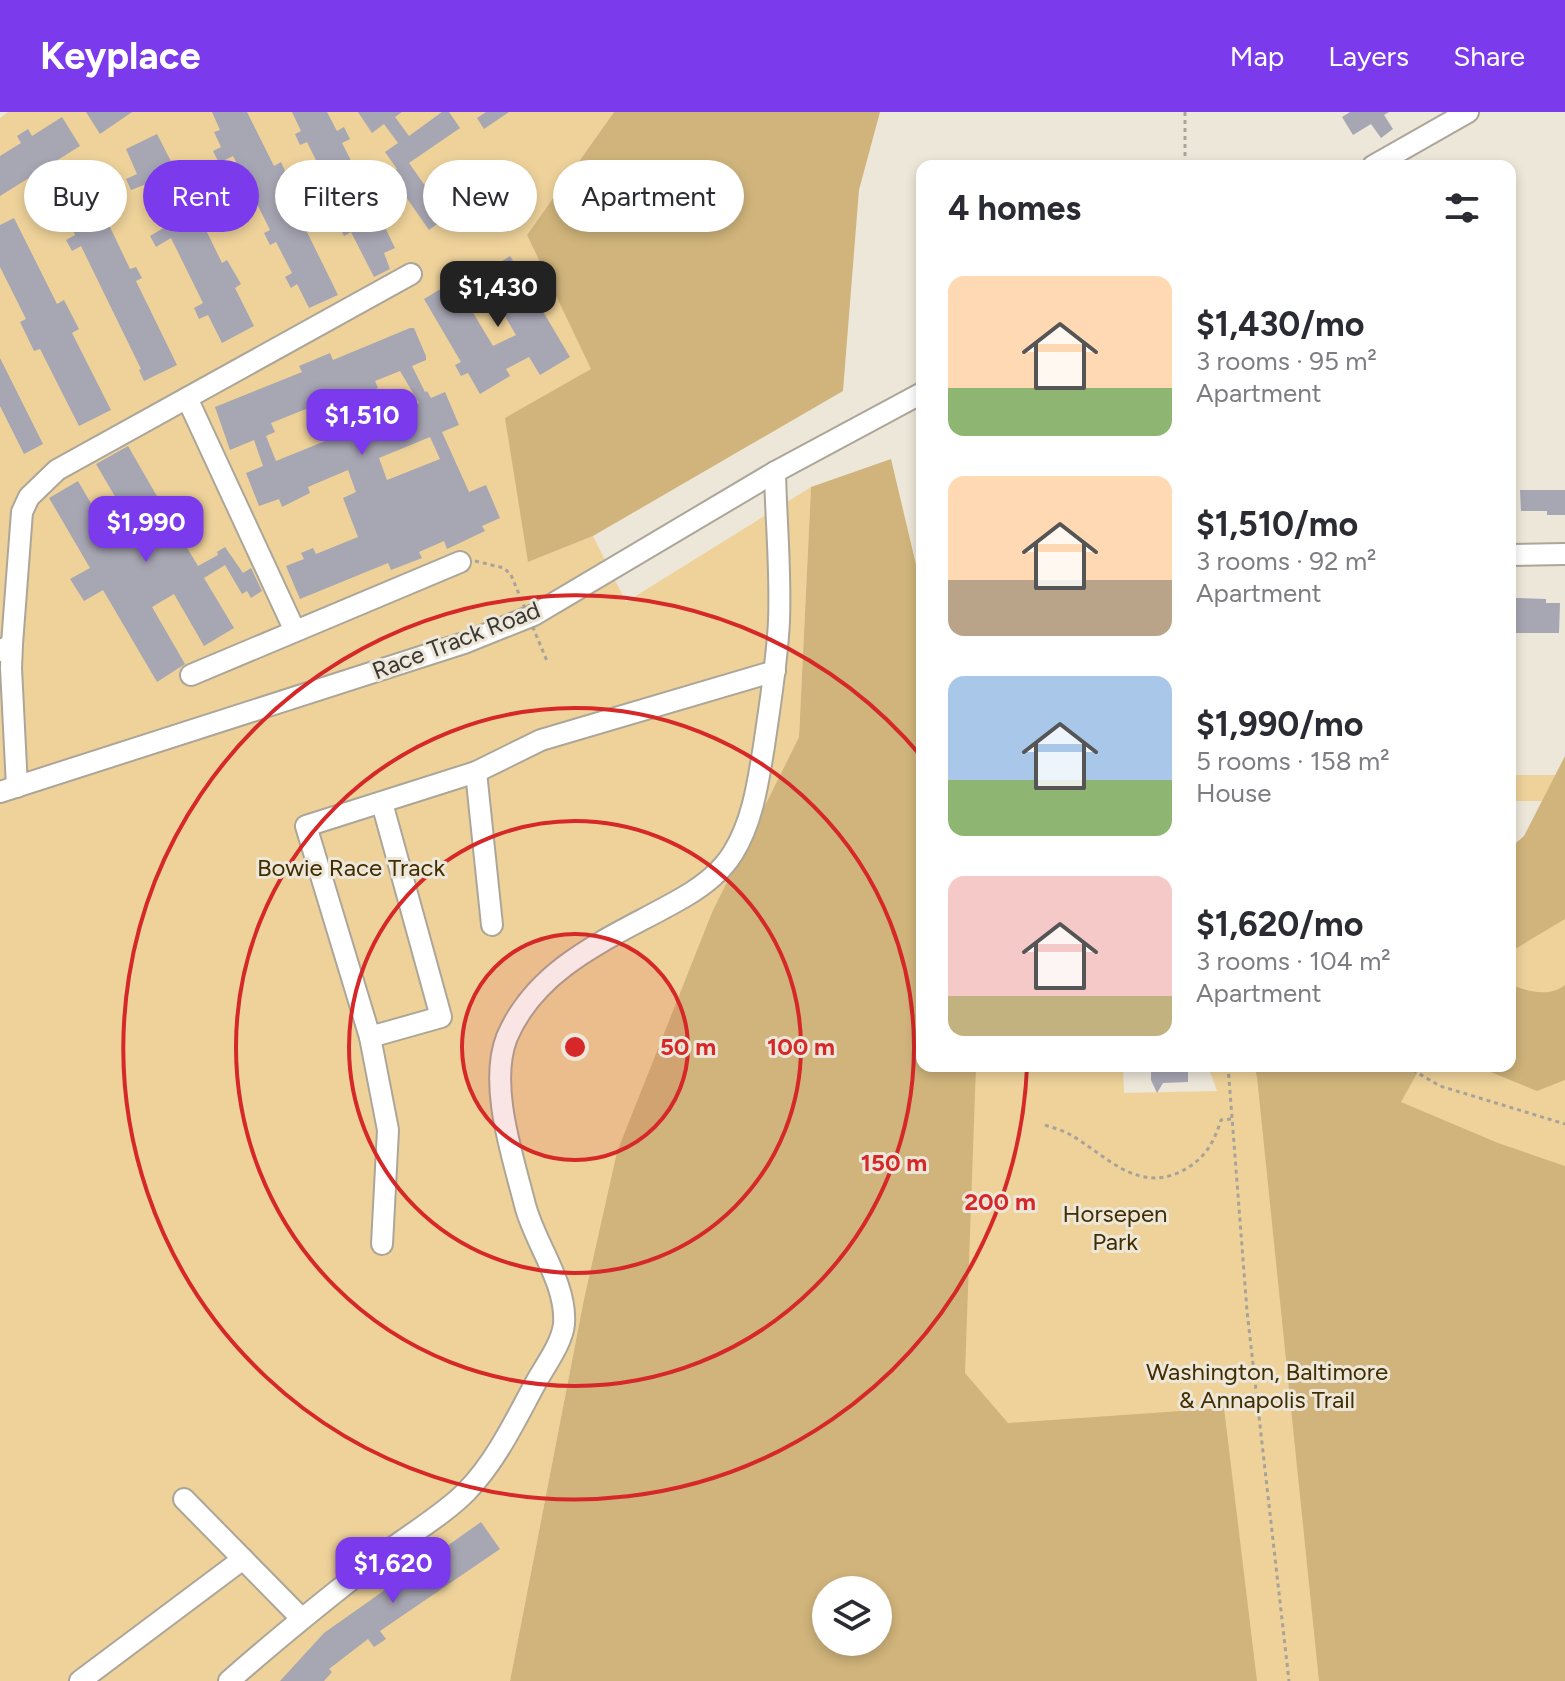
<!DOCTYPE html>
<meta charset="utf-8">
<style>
:root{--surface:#fff;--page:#f2f2f3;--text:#2b2b33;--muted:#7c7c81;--accent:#7c3aed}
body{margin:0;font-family:Figtree,sans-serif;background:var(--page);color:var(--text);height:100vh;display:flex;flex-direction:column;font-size:30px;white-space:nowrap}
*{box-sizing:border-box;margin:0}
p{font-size:26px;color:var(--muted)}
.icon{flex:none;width:44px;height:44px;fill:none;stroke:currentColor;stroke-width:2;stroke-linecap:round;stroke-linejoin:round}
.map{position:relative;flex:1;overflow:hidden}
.panel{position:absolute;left:916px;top:48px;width:600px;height:912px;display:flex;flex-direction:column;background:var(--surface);border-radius:16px;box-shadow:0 4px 12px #0003}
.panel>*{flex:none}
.hud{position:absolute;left:24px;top:48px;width:760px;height:72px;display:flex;gap:16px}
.buttons{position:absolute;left:812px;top:1464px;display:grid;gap:16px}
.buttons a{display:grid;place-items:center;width:80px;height:80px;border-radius:50%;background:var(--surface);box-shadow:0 4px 12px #0003;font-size:40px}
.price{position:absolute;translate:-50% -68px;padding:0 18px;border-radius:16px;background:var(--accent);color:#fff;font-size:26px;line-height:52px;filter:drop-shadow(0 2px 4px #0008)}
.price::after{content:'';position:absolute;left:50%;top:48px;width:24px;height:18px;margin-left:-12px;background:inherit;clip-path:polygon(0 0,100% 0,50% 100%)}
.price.selected{background:#222;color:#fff}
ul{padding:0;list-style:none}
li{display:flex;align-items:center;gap:24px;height:200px;padding:0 32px}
li span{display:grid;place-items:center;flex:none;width:224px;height:160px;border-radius:16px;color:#555}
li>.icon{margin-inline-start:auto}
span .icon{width:96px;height:96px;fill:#fffc;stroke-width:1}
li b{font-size:34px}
h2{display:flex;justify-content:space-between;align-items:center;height:96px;padding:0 32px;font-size:34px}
.chip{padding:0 28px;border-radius:36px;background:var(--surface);box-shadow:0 4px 12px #0003;font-size:28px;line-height:72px}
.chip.selected{background:var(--accent);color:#fff}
header{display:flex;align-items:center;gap:48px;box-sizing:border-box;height:112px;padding:0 40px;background:var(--accent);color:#fff}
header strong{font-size:38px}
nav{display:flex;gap:44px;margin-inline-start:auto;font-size:28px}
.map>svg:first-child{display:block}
.green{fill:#eed29a;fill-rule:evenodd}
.forest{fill:#d0b47b;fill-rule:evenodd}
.water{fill:#ceb279}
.building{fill:#a7a6b3;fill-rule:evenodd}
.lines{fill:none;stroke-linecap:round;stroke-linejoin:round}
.minor-casing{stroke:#aca699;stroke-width:24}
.path{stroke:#a8a399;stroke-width:3;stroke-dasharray:4 4;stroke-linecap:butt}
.minor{stroke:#fff;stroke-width:20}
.path-bridge{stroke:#a8a399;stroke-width:3;stroke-dasharray:4 4;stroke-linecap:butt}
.ring{fill:none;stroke:#d62828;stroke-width:4}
.labels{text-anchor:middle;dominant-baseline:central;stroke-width:6;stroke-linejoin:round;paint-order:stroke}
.street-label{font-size:24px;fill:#3b3833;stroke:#ede7da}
.park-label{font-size:24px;fill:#412d00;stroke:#ede7da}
.centre{fill:#d62828;stroke:#ede7da;stroke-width:4}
.ring-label{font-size:24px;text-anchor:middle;font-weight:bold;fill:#d62828;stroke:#ede7da;stroke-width:6;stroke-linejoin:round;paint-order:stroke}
</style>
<header>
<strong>Keyplace</strong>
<nav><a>Map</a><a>Layers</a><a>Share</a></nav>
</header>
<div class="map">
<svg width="1565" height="1569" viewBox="0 0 1565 1569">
<rect width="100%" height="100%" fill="#ede7da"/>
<g class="green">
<polygon points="8,0 614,0 527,123 592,258 528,450 593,424 626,490 811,375 799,625 713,798 583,1192 510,1569 0,1569 0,6"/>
<rect x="1510" y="663" width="55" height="26"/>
<path d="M 1565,723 L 1565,1569 L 610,1569 L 922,954 L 1123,954 L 1124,981 L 1217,979 L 1208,954 L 1510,954 L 1510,784 ZM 826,1478 L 878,1478 L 878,1530 L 826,1530 Z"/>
</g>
<g class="forest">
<polygon points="614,0 880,0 859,78 843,279 593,424 528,450 505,306 591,257 527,123"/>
<path d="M 891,347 L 922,478 L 922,954 L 976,954 L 965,1261 L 1008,1311 L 1224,1296 L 1257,1569 L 510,1569 L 583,1192 L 617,1040 L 713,798 L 799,625 L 811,375 ZM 826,1478 L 878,1478 L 878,1530 L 826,1530 Z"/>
<polygon points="1565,644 1565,807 1510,840 1510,736 1524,724"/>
<polygon points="1254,954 1421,954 1401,990 1498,1031 1565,1054 1565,1569 1319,1569 1257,965"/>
</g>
<path class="water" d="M 1510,873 C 1529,879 1548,886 1565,873 L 1565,968 L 1537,979 L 1476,954 L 1510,954 Z"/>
<g class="building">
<polygon points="86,0 132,0 100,22"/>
<polygon points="212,0 247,0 274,54 281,50 287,63 280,67 294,95 302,91 313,114 306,118 338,183 309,196 297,172 291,176 285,165 292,161 276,130 270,133 264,121 270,118 250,78 243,82 237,69 244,65 233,44 219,51 213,39 221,35 214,20 220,18"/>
<polygon points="292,0 327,0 337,19 344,15 350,27 342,31 370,86 376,82 382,95 376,97 395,136 384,141 390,157 374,165 351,120 344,124 336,108 332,110 326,98 338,93 307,30 300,33 295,22 301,19"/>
<polygon points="358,0 402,0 395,5 409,24 442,0 449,0 460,16 409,51 447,105 429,118 390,62 397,57 385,40 398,31 384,12 372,21"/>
<polygon points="486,0 509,0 484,17 477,6"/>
<polygon points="1350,0 1389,0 1384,3 1393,17 1381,26 1371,12 1353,23 1342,5"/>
<polygon points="62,5 80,34 0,84 0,44 21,31 17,24 28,17 32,24"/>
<polygon points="157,22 179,65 195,56 201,67 185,75 222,151 227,148 241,172 235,176 254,214 222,231 208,203 199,207 194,196 203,191 171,126 156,135 150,124 165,115 144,73 131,78 126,67 137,62 126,37"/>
<polygon points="81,60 93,81 98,79 104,90 99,92 130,157 136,155 142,166 136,169 177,253 144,269 139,258 141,257 81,134 72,139 66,128 75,123 58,86 55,88 49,76"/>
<polygon points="14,106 57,192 64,188 79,217 72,221 111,298 79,314 40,237 34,239 20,210 26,207 0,155 0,113"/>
<polygon points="510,144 570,245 540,263 529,245 506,257 510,264 480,282 468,261 461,264 455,253 461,250 424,187 454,169 493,234 516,223 483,167 502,155 499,151"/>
<path d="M 410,216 L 414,216 L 426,244 L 426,248 L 412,254 L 425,280 L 427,279 L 431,286 L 445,280 L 459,313 L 442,320 L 469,380 L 486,373 L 500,406 L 482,414 L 485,419 L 447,437 L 444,429 L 419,440 L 422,446 L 391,458 L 388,451 L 300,487 L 286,454 L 304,447 L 301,441 L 313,436 L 316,442 L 358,425 L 343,386 L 356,380 L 348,358 L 308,375 L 310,381 L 282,395 L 279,387 L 259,394 L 246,361 L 263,354 L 254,328 L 230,338 L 215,295 L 302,260 L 299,254 L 330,241 L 333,248 ZM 400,259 L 419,291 L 365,313 L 362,307 L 333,319 L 335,325 L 276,349 L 266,324 L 275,320 L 271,311 L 316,293 L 319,299 L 378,276 L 375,269 ZM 430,325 L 440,347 L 387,368 L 379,346 Z"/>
<polygon points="0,246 43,332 24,342 0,294"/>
<polygon points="128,334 169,405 175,401 192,430 186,434 198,454 218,443 217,440 225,435 243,461 251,456 262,479 251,486 247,479 242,482 225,453 204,466 234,516 204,534 174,482 152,495 185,552 157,570 103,478 84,489 70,467 90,456 49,386 78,369 117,436 138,424 96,352"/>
<polygon points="1520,378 1565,378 1565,403 1547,403 1547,399 1521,399"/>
<polygon points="1516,486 1546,487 1546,491 1560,491 1559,521 1515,521"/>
<polygon points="1151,954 1188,954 1188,970 1163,971 1157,981 1151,968"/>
<polygon points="481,1410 500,1437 380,1519 386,1527 374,1535 368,1527 329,1557 332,1560 324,1569 280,1569 324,1521"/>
</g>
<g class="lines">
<g class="minor-casing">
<g id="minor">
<polyline points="1373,54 1468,0"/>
<polyline points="187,286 295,519"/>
<polyline points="1510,443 1565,442"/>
<polyline points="12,532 11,556 17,675"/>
<polyline points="0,539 12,532 22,400 29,385 57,358 411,162"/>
<polyline points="191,563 460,450"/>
<polyline points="476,660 492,813"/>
<polyline points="0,680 464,531 534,503 775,360 922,281"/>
<polyline points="382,691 441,905 370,925 306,714 476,660 541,628 775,559"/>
<polyline points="370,925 388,1018 382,1132"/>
<polyline points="184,1387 301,1506"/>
<polyline points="80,1569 243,1447"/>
<path d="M 229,1569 C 279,1525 331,1483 384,1442 C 409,1423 446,1401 467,1379 C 496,1349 515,1309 535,1272 C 544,1255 562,1232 564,1212 C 567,1171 535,1132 525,1093 C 513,1045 488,973 507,925 C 539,850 619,823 684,785 C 703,774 722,759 733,741 C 753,709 758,670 764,634 C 770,592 777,551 779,509 C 781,459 776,409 775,360"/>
</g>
</g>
<g class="path">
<polyline points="1185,0 1185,54"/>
<polyline points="475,449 504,456 511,463"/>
<polyline points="1228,954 1247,1199 1289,1569"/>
<polyline points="1406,954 1440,974 1565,1012"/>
<path d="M 1045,1013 C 1053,1016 1062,1018 1069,1022 C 1104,1041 1135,1081 1180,1060 C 1204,1048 1213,1033 1221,1008 L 1232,1007"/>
</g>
<use href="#minor" class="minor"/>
<polyline class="path-bridge" points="511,463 547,549"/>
</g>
<circle cx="575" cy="935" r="113" fill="#d62828" fill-opacity=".12"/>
<g class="ring">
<circle cx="575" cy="935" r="113"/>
<circle cx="575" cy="935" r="226"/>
<circle cx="575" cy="935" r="339"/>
<path d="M1027 955A452 452 0 1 1 921 644"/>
</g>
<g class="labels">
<g class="street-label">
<text transform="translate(456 528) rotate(-21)">Race Track Road</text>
</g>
<g class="park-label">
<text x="351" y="755">Bowie Race Track</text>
<text x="1115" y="1101">Horsepen<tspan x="1115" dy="28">Park</tspan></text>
<text x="1267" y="1259">Washington, Baltimore<tspan x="1267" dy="28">&amp; Annapolis Trail</tspan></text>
</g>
</g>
<circle cx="575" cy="935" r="12" class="centre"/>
<g class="ring-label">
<text x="688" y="943">50 m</text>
<text x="801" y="943">100 m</text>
<text x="894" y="1059">150 m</text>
<text x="1000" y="1098">200 m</text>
</g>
</svg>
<div class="buttons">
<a><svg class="icon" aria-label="layers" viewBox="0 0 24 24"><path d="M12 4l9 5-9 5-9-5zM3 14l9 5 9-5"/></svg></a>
</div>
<b class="price selected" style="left:498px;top:217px">$1,430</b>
<b class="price" style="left:362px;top:345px">$1,510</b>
<b class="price" style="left:146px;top:452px">$1,990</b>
<b class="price" style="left:393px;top:1493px">$1,620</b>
<div class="hud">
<a class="chip">Buy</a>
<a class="chip selected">Rent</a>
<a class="chip">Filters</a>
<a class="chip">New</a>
<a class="chip">Apartment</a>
</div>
<section class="panel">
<h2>4 homes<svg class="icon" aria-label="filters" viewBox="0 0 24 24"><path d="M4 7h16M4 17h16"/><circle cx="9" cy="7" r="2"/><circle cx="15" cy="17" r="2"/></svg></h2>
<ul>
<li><span style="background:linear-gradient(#ffd9b3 70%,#8fb573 0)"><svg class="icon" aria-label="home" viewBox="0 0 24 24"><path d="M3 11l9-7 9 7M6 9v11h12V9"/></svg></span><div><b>$1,430/mo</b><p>3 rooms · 95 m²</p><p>Apartment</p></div></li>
<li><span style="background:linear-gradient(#ffd9b3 65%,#b9a48a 0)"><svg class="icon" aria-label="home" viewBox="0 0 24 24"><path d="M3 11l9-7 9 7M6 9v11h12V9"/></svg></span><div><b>$1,510/mo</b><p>3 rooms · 92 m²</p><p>Apartment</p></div></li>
<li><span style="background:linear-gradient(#a9c7e8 65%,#8fb573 0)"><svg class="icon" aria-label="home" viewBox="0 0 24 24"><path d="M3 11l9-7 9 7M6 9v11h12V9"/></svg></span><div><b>$1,990/mo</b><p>5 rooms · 158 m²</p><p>House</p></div></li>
<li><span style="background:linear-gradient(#f6c9c9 75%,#c2b280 0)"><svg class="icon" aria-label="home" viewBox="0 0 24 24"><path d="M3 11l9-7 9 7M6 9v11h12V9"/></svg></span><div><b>$1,620/mo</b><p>3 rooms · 104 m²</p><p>Apartment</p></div></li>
</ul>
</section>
</div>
